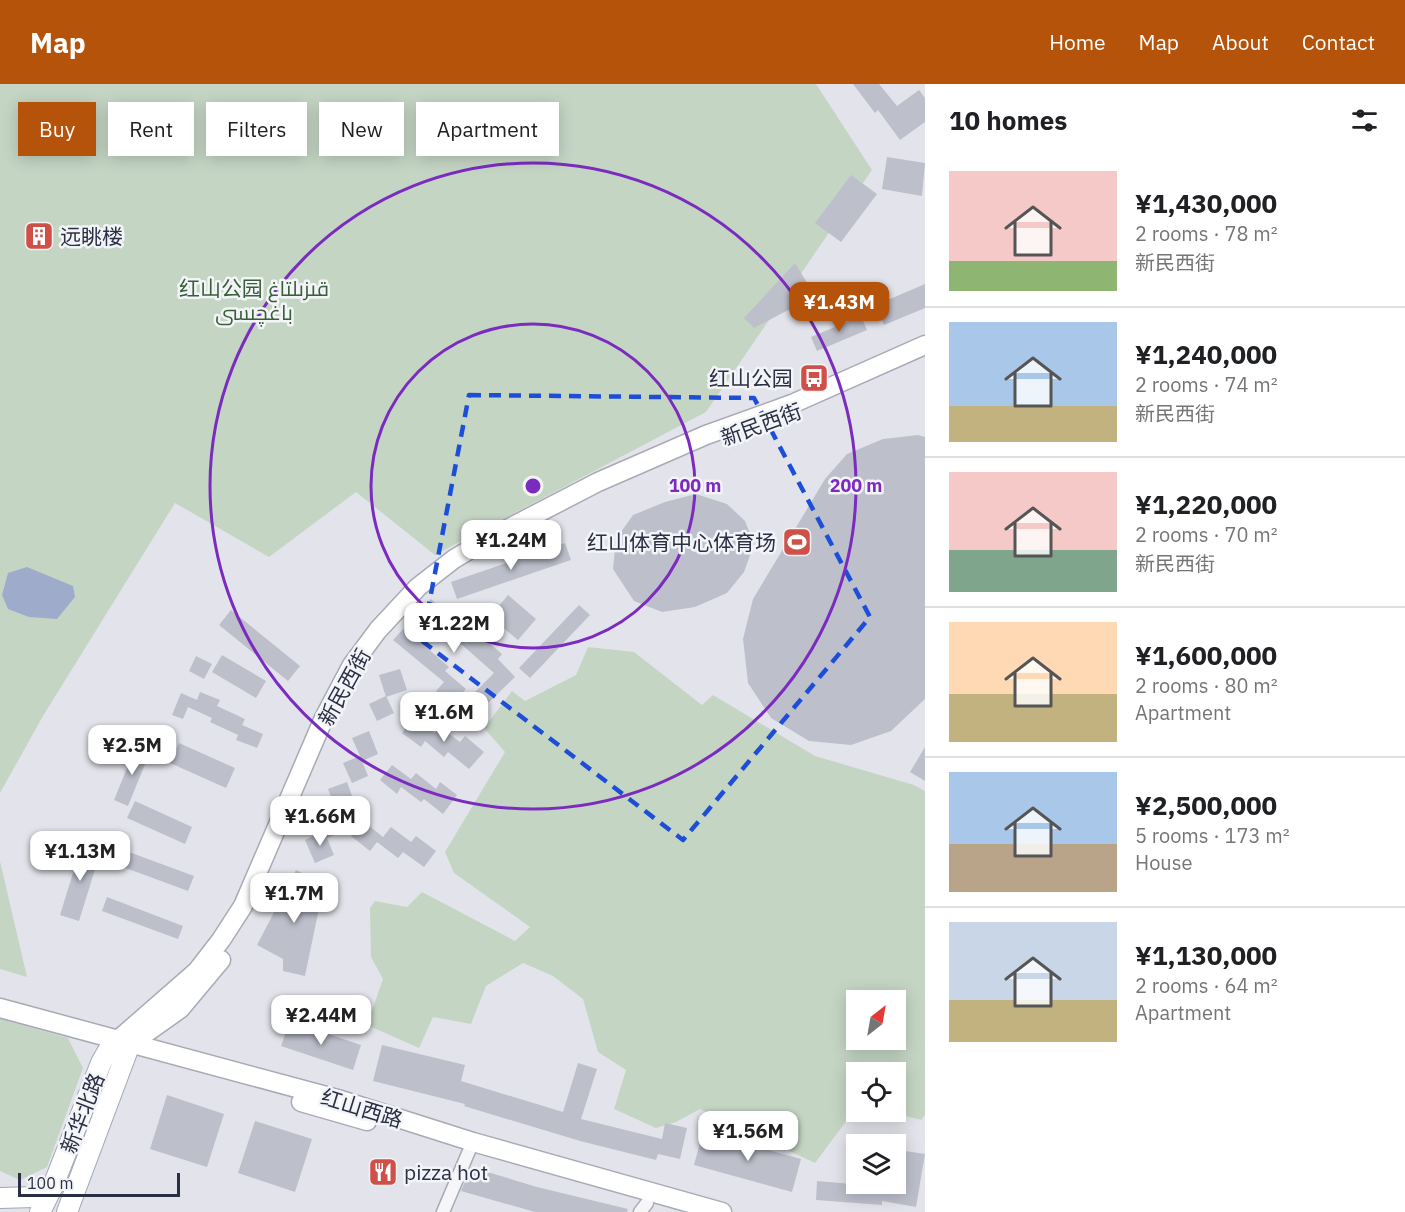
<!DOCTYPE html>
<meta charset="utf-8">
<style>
:root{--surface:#fff;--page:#f6f6f6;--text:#202124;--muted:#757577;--line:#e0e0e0;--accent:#b45309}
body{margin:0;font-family:"IBM Plex Sans",Cairo,"Noto Sans SC",sans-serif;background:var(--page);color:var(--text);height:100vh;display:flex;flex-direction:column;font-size:22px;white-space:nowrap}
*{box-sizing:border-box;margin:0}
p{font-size:20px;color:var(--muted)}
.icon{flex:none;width:33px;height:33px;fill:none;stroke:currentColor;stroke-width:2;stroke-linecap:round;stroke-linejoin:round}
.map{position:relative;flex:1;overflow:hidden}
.drawer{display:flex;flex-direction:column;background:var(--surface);width:480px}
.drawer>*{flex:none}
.banner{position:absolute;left:18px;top:18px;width:570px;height:54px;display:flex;gap:12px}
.needle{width:39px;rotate:31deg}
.tools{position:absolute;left:846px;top:906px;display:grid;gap:12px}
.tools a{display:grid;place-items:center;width:60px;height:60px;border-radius:0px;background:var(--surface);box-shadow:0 3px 15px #0003;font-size:30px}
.scale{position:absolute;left:18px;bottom:15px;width:162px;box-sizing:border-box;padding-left:6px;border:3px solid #2b2f43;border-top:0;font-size:16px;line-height:21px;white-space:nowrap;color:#2b2f43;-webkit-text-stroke:4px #f3f4f8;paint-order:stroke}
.price{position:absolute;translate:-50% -51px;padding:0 14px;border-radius:12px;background:#fff;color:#222;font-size:20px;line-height:39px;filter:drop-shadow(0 2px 3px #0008)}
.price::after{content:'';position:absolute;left:50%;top:36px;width:18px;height:14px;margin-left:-9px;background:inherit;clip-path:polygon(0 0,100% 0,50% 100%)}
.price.current{background:var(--accent);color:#fff}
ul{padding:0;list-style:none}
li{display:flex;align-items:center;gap:18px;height:150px;padding:0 24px}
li+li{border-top:2px solid var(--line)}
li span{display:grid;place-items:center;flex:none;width:168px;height:120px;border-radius:0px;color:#555}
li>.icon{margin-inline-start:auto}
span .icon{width:72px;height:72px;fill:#fffc;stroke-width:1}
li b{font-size:26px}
h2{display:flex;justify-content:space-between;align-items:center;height:72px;padding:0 24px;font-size:26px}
.tag{padding:0 21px;border-radius:0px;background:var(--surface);box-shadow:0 3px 15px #0003;font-size:21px;line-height:54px}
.tag.current{background:var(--accent);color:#fff}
header{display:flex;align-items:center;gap:36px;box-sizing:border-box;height:84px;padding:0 30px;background:var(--accent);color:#fff}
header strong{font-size:28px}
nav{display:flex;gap:33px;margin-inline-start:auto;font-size:21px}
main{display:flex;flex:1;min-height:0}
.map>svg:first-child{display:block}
.green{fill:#c5d5c4;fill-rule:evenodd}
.water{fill:#9eabcb}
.building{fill:#bdbfcb}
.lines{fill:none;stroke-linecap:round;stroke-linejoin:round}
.street-casing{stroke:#a8aab5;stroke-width:15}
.secondary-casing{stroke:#a8aab5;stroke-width:21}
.primary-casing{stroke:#a2a6b7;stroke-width:22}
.street{stroke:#f6f6f9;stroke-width:12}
.secondary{stroke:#fff;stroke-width:18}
.primary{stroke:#fff;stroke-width:20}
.marked{fill:none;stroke:#1d4ed8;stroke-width:4.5;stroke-dasharray:12 8;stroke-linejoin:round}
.ring{fill:none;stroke:#7b2cbf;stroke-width:3}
.labels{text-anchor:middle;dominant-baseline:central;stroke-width:5;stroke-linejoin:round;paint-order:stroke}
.poi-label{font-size:21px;fill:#2b2f43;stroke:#f3f4f8;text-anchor:start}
.park-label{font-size:21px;fill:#385f38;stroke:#f3f4f8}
.street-label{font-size:21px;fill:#2b2f43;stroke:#f3f4f8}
.centre{fill:#7b2cbf;stroke:#f3f4f8;stroke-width:3}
.ring-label{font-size:18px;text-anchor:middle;font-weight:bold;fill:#7b2cbf;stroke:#f3f4f8;stroke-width:5;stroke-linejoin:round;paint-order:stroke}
</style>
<header>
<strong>Map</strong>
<nav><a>Home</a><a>Map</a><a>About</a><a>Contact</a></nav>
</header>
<main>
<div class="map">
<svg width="925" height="1128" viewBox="0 0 925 1128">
<rect width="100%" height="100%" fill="#e3e4eb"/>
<g class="green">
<polygon points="0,0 816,0 872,86 706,328 435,471 356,408 269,473 175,419 43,632 0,709"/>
<path d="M 588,563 L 634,568 L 702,621 L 713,611 L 815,672 L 914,701 L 925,707 L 925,1031 L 921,1036 L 889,1028 L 896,1028 L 896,988 L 856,988 L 856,1024 L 815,1079 L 700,1025 L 676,1038 L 656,1044 L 614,1025 L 626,986 L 598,968 L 583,915 L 553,892 L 523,879 L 486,902 L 471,940 L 433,933 L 419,964 L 367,941 L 383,895 L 371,873 L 370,824 L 375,817 L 407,823 L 422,808 L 515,857 L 530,843 L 454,789 L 445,768 L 505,668 L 484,644 L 512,607 L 525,617 L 576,591 ZM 856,916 L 896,916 L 896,956 L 856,956 Z"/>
<polygon points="0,777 27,893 0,885"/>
<polygon points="0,935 68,954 83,984 47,1083 20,1096 0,1087"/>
</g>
<polygon class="water" points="27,483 73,502 75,513 57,535 29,533 8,525 2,511 8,489"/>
<g class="building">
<polygon points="853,0 879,0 897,22 919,6 925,14 925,38 900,56 878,26 875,29"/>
<polygon points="887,73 925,79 922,112 882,105"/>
<polygon points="851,91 877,110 841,158 815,139"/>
<polygon points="28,139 52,140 51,166 27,164"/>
<polygon points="795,179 815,212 754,244 744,234"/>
<polygon points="925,200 925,224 884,241 876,221"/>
<polygon points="861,232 867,246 817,267 811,253"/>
<polygon points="918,351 925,353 925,615 891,647 851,661 809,657 771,634 748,599 743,555 753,515 825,395 847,370 883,355"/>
<polygon points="696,410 727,420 745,437 754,460 744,488 727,509 695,523 662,528 634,517 613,485 616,455 633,431 665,418"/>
<polygon points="565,459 571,476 457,515 451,498"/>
<polygon points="508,511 536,535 518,556 490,533"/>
<polygon points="431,515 451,533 454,529 502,570 498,575 515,593 482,625 470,613 494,589 436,538 419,557 449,583 445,587 466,605 451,621 436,607 444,598 393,556"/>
<polygon points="579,521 590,531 530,594 519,584"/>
<polygon points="231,526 300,582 288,597 219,541"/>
<polygon points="222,571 266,597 256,614 212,588"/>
<polygon points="196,572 212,580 204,595 189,587"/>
<polygon points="400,585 407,606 386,613 379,591"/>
<polygon points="200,608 220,616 217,622 245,635 242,641 263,650 257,664 236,656 238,651 210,638 212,634 188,623 183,635 172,631 181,609 197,616"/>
<polygon points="386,612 394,629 377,637 369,620"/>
<polygon points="413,633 435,649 440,643 460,658 465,652 484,668 469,685 448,668 444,673 425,657 421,663 402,649"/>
<polygon points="369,647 378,670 362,677 368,692 352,699 343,679 360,672 352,654"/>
<polygon points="179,659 235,684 226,704 170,679"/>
<polygon points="136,662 150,668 128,722 114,716"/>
<polygon points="925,663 925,697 910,688"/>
<polygon points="392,681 411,695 416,689 436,705 440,698 457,711 443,730 424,715 421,718 401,703 397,710 380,696"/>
<polygon points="347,698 355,720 336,726 328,705"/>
<polygon points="135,717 192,743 185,760 127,734"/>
<polygon points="335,722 344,747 327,754 317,728"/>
<polygon points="363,737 383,753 391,743 411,758 416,752 436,767 424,783 403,768 398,774 377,758 370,767 351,752"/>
<polygon points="324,747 334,771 315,779 305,756"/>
<polygon points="82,760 101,766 79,837 60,831"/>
<polygon points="129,768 194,792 188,807 123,783"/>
<polygon points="296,786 324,800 305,892 283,887 283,875 257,861"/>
<polygon points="107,813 183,842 178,855 102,827"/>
<polygon points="290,937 361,961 353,986 281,962"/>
<polygon points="382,961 465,981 461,997 563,1028 578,979 597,985 581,1035 662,1055 665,1039 687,1044 680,1075 658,1070 656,1076 580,1057 464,1022 465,1020 373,997"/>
<polygon points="167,1011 224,1030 207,1083 150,1065"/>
<polygon points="255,1037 312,1055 295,1108 238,1089"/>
<polygon points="703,1048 801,1075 792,1108 694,1081"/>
<polygon points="905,1067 925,1070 916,1123 882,1117 882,1121 816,1116 817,1097 899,1104"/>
<polygon points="471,1083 537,1103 628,1125 627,1128 535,1128 461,1107"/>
</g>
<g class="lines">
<g class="street-casing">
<g id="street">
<polyline points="443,1128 469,1067"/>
<polyline points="640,1128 647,1119"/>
</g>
</g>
<g class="secondary-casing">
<g id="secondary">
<polyline points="0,924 341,1016 473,1058 722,1128"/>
<polyline points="110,963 197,887 221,856 243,822 324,634 352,581 378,546 418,503 454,475 486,456 598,398 706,351 792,320 925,261"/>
<polyline points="127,968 132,959 180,925 221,876"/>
<polyline points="301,1018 367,1037"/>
</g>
</g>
<g class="primary-casing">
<g id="primary">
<polyline points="0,1114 35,1113 53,1102"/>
<polyline points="40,1128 53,1102 101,979 110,963"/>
<polyline points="67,1128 127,968"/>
</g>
</g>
<use href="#street" class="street"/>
<use href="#secondary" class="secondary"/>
<use href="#primary" class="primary"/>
</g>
<path class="marked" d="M 469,311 L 754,314 L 870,533 L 683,756 L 422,557 Z"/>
<g class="ring">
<circle cx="533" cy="402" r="162"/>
<circle cx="533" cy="402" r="323"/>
</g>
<defs>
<g id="building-square" transform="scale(1.5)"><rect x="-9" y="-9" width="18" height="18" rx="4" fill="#cf5049" stroke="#f3f4f8"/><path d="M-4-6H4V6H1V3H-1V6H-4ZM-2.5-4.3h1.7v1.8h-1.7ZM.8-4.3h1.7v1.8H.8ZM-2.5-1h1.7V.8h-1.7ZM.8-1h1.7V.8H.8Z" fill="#fff"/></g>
<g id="bus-square" transform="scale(1.5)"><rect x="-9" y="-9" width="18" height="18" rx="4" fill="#cf5049" stroke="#f3f4f8"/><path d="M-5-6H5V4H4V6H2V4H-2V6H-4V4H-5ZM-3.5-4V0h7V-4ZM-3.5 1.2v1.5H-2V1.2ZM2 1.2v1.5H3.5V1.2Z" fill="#fff"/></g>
<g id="stadium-square" transform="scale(1.5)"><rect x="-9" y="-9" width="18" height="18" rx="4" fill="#cf5049" stroke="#f3f4f8"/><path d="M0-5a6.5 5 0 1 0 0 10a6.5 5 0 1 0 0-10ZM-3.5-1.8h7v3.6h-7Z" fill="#fff"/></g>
<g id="restaurant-square" transform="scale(1.5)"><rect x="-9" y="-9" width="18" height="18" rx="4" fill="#cf5049" stroke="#f3f4f8"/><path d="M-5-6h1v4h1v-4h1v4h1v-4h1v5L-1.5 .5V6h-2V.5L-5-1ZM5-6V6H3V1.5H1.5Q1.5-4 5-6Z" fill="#fff"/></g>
</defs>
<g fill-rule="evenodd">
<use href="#building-square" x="39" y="152"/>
<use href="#bus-square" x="814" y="294"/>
<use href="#stadium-square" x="797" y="458"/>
<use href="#restaurant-square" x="383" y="1088"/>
</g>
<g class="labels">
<g class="poi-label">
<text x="60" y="152">远眺楼</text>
<text x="793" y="294" text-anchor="end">红山公园</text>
<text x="776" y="458" text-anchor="end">红山体育中心体育场</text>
<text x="404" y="1088">pizza hot</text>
</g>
<g class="park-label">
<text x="254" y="204">红山公园 قىزىلتاغ<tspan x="254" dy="24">باغچىسى</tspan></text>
</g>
<g class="street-label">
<text transform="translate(761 340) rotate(-20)">新民西街</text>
<text transform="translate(344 603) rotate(-61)">新民西街</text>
<text transform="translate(362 1024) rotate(17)">红山西路</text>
<text transform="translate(82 1029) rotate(-69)">新华北路</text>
</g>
</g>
<circle cx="533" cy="402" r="9" class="centre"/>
<g class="ring-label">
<text x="695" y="408">100 m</text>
<text x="856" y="408">200 m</text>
</g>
</svg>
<div class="tools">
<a><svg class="needle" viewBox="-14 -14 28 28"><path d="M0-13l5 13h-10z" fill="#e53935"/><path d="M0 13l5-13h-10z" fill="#757577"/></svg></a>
<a><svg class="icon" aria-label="locate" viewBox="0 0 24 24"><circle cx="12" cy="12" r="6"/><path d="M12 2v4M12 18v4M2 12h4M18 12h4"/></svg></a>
<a><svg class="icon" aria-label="layers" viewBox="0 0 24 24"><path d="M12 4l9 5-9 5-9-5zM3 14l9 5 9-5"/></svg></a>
</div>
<div class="scale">100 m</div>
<b class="price current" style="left:839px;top:249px">¥1.43M</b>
<b class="price" style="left:511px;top:487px">¥1.24M</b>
<b class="price" style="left:454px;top:570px">¥1.22M</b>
<b class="price" style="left:444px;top:659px">¥1.6M</b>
<b class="price" style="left:132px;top:692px">¥2.5M</b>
<b class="price" style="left:320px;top:763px">¥1.66M</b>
<b class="price" style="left:80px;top:798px">¥1.13M</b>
<b class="price" style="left:294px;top:840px">¥1.7M</b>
<b class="price" style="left:321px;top:962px">¥2.44M</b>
<b class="price" style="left:748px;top:1078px">¥1.56M</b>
<div class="banner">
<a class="tag current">Buy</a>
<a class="tag">Rent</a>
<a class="tag">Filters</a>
<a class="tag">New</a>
<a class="tag">Apartment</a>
</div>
</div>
<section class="drawer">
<h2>10 homes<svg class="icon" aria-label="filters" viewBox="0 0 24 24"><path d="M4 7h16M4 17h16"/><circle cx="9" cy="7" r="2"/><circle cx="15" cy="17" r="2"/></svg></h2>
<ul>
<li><span style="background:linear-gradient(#f6c9c9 75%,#8fb573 0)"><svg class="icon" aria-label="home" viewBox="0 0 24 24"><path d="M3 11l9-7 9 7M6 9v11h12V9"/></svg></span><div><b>¥1,430,000</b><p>2 rooms · 78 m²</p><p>新民西街</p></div></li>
<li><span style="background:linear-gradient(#a9c7e8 70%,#c2b280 0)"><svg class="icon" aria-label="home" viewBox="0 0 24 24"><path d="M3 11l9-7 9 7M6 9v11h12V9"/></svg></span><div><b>¥1,240,000</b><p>2 rooms · 74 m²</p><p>新民西街</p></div></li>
<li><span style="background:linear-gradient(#f6c9c9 65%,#7fa58c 0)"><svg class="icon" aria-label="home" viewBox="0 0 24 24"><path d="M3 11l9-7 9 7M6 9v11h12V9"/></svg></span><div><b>¥1,220,000</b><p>2 rooms · 70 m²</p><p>新民西街</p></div></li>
<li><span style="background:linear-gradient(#ffd9b3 60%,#c2b280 0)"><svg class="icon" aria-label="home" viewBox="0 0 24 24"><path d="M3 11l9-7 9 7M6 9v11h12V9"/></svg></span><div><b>¥1,600,000</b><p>2 rooms · 80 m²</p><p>Apartment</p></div></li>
<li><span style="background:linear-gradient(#a9c7e8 60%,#b9a48a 0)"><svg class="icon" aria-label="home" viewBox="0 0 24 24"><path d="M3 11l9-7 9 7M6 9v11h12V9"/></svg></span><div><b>¥2,500,000</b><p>5 rooms · 173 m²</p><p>House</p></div></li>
<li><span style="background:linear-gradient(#c9d6e8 65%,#c2b280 0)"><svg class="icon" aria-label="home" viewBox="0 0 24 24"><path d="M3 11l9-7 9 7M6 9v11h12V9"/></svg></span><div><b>¥1,130,000</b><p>2 rooms · 64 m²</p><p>Apartment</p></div></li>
</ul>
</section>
</main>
